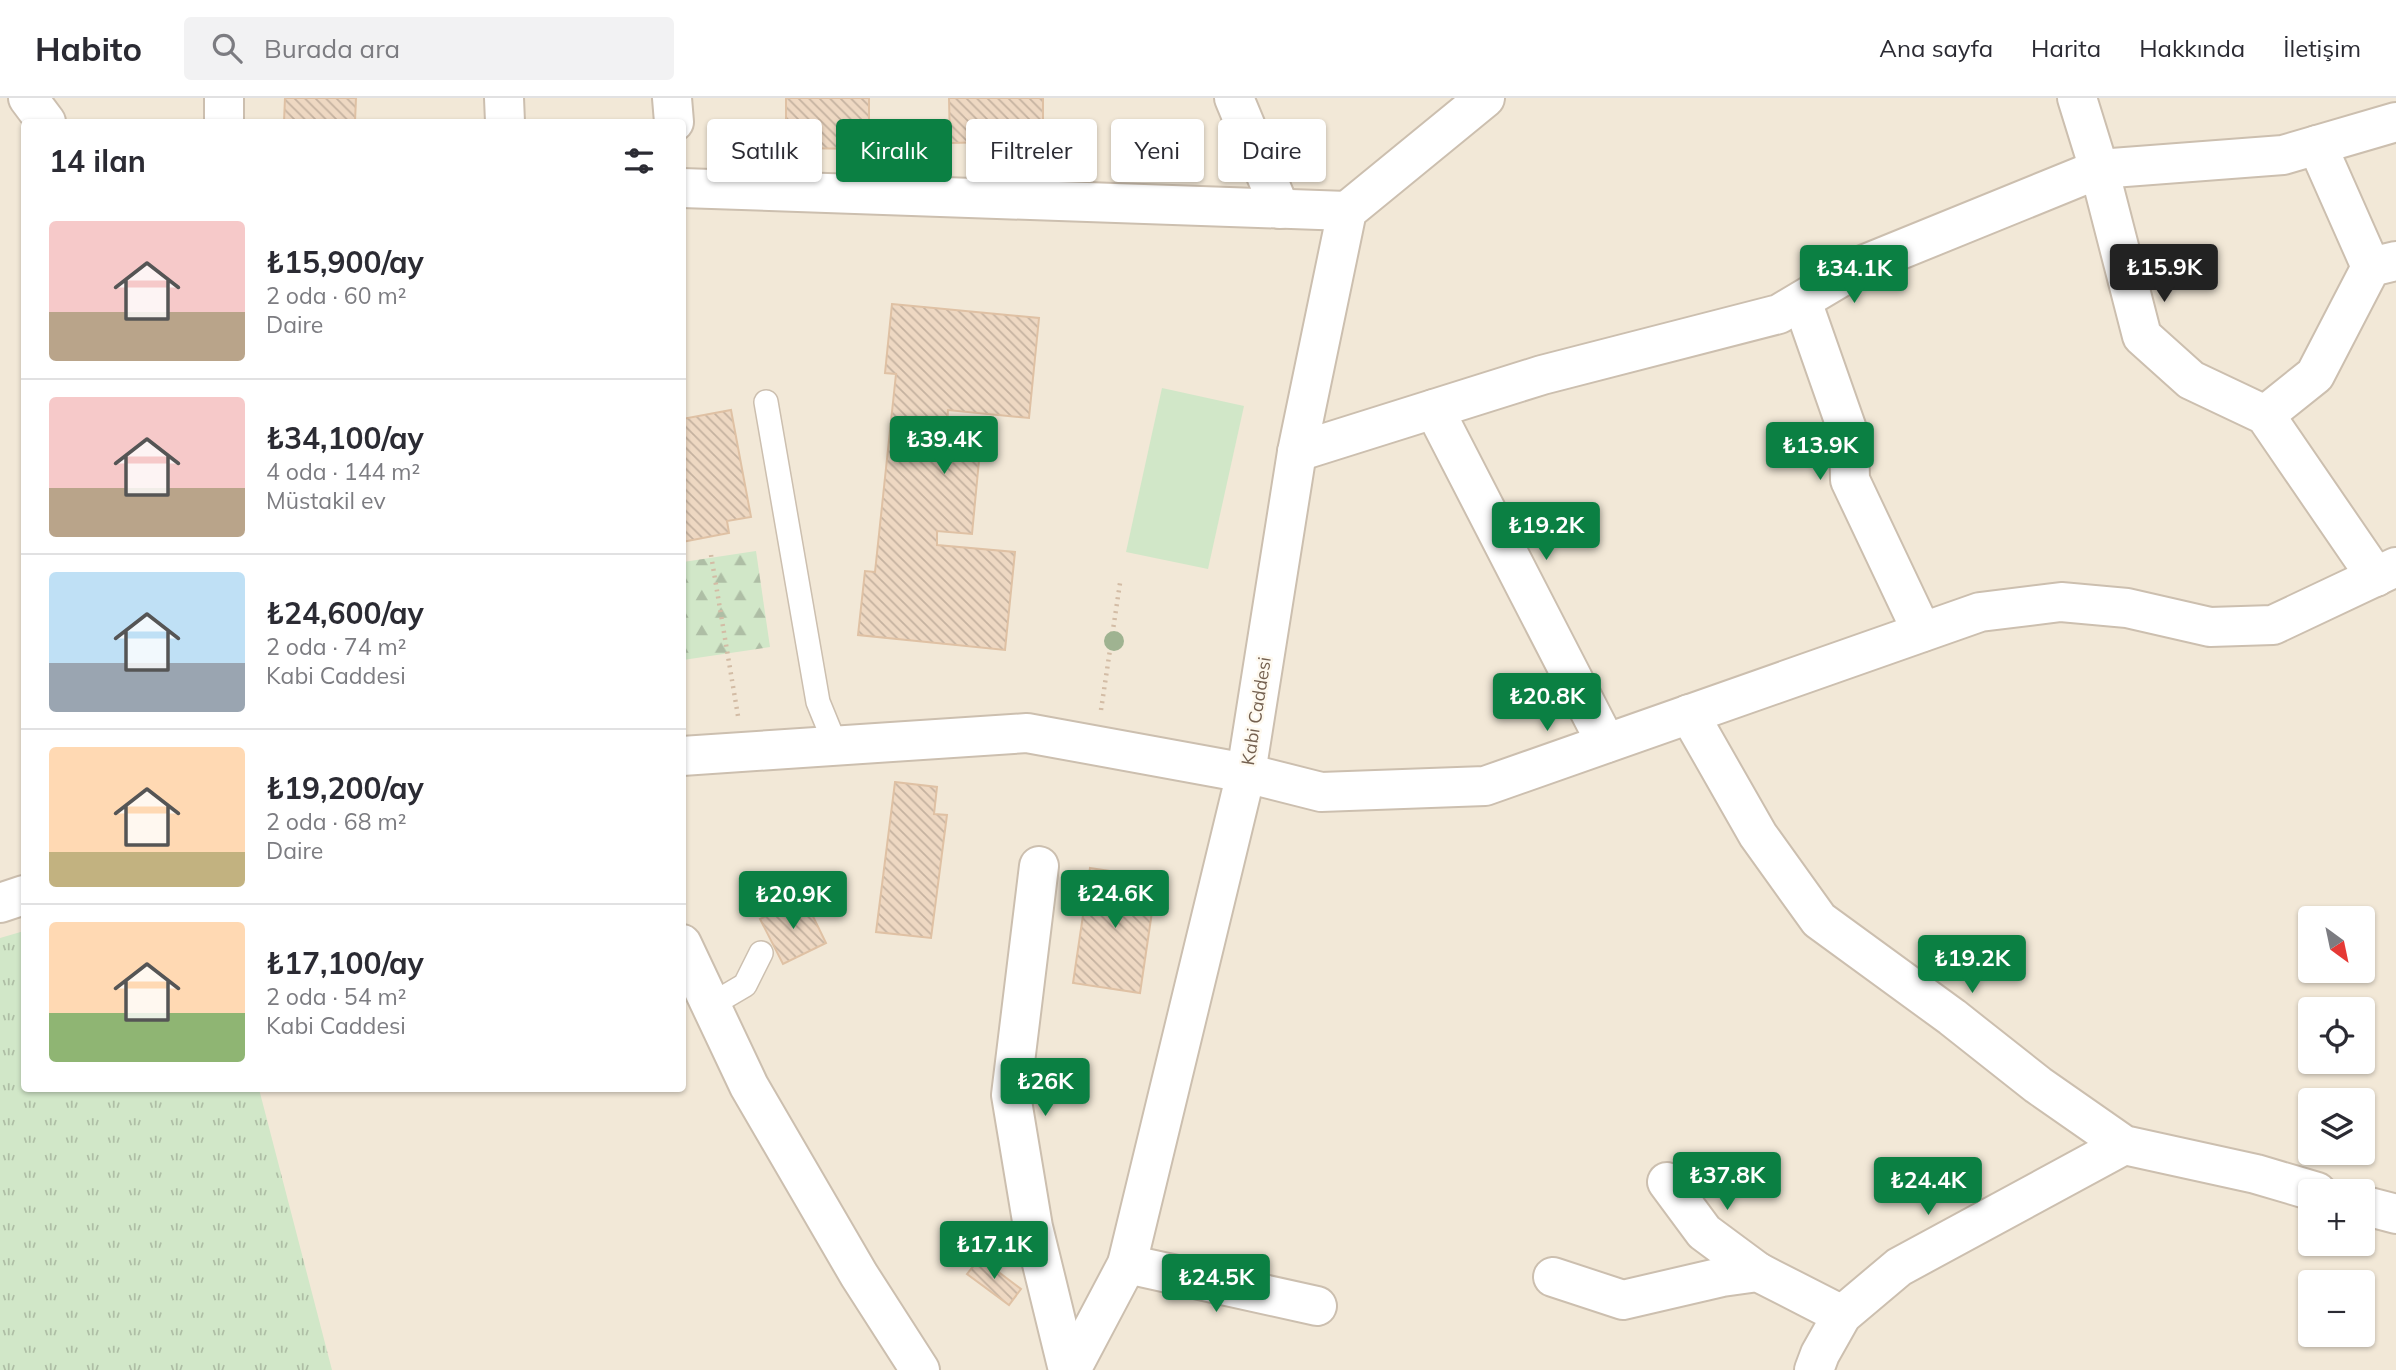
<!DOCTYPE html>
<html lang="tr">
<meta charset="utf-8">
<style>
:root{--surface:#fff;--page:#f2f2f3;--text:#2b2b33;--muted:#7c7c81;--line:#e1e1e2;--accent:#0b8043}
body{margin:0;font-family:Mulish,sans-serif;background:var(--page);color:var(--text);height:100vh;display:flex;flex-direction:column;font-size:26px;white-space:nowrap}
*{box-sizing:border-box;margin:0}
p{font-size:23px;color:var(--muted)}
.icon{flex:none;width:38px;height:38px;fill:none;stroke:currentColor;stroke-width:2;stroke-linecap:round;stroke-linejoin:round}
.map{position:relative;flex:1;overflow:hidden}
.side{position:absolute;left:21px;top:21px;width:665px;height:973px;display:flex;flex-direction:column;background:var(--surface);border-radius:7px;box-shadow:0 2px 5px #0004}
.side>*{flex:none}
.guide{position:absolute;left:707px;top:21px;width:665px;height:63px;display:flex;gap:14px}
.needle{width:46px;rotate:147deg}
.tools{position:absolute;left:2298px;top:808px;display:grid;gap:14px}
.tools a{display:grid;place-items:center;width:77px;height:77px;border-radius:7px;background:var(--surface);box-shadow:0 2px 5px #0004;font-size:35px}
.price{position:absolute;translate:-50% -60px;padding:0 16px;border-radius:7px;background:var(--accent);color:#fff;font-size:23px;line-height:46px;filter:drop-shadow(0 2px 4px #0008)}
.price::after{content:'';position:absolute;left:50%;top:42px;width:21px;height:16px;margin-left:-10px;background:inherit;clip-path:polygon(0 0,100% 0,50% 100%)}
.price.active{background:#222;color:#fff}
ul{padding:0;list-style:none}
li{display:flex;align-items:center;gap:21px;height:175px;padding:0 28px}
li+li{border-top:2px solid var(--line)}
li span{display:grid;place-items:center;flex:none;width:196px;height:140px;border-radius:7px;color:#555}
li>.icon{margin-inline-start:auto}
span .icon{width:84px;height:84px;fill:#fffc;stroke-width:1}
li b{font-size:30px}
h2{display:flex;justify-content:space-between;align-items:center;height:84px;padding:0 28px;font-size:30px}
.tag{padding:0 24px;border-radius:7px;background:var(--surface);box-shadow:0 2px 5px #0004;font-size:24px;line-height:63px}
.tag.active{background:var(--accent);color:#fff}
header{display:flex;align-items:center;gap:42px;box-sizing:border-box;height:98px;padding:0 35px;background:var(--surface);border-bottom:2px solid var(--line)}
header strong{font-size:33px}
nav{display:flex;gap:38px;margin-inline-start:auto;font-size:24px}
.search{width:490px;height:63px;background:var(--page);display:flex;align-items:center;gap:18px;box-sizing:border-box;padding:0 24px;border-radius:7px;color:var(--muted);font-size:26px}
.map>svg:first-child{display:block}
.residential{fill:#f2e8d7;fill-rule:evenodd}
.grass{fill:#d1e7c8}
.forest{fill:url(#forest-firs)}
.park{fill:url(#park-tufts)}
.building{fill:url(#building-back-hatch);stroke:#dfc1a4;stroke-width:2}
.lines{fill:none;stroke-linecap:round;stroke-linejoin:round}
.service-casing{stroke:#ccbfaf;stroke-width:26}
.minor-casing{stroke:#ccbfaf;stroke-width:42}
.tertiary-casing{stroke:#ccbfaf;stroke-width:42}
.path{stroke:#d3bca5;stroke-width:4.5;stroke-dasharray:2 5;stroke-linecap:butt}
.service{stroke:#fff;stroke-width:23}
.minor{stroke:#fff;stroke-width:38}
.tertiary{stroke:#fff;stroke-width:38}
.tree{fill:#9fb391}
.labels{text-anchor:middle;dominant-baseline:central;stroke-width:5;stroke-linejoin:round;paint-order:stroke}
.street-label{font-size:18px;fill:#735f4e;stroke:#fef9ef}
</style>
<header>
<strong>Habito</strong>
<div class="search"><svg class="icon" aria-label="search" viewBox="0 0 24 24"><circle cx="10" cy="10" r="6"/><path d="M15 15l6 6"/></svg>Burada ara</div>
<nav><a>Ana sayfa</a><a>Harita</a><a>Hakkında</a><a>İletişim</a></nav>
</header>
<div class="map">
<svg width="2396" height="1272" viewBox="0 0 2396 1272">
<defs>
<pattern id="forest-firs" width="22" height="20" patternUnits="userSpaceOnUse" patternTransform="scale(1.75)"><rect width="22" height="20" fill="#d1e7c8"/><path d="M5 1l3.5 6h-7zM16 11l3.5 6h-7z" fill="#aebea5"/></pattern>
<pattern id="park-tufts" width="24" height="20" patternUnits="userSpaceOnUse" patternTransform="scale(1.75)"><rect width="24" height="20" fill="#d1e7c8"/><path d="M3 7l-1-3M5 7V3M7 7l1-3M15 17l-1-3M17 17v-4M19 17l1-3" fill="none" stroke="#aebea5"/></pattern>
<pattern id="building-back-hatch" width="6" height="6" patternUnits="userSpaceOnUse" patternTransform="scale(1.75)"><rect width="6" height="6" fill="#eed8c2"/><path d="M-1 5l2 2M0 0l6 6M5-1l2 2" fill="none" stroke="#c5b2a0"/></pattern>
</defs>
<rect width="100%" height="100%" fill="#fbf6e8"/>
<path class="residential" d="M 0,0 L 2396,0 L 2396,1272 L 0,1272 ZM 24,24 L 682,24 L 682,990 L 24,990 ZM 2310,821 L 2362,821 L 2362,873 L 2310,873 ZM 2310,912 L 2362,912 L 2362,964 L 2310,964 ZM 2310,1003 L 2362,1003 L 2362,1055 L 2310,1055 ZM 2310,1094 L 2362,1094 L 2362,1146 L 2310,1146 ZM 2310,1185 L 2362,1185 L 2362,1237 L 2310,1237 Z"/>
<polygon class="grass" points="1162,290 1244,308 1208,471 1126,454"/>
<polygon class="forest" points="756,453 770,549 683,562 683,464"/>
<polygon class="park" points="24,833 24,990 259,991 332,1272 0,1272 0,840"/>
<g class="building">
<polygon points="285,0 356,0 355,24 284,24"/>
<polygon points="786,0 869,0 869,51 786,50"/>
<polygon points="949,0 1043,0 1043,43 950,45"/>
<polygon points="892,206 1039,220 1029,320 948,312 947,328 982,331 972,436 937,433 937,447 1015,454 1005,552 858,537 865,473 875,474 896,276 885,275"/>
<polygon points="731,312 751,419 727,423 729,435 682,444 682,321"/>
<polygon points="895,684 937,689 934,716 947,717 931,840 876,834"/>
<polygon points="1090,770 1157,780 1140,895 1073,885"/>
<polygon points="804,800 826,845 783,866 760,821"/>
<polygon points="980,1160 1021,1191 1009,1207 967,1176"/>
</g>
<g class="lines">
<g class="service-casing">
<g id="service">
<polyline points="766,304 818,604 836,648"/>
<polyline points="711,907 745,887 761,855"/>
</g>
</g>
<g class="minor-casing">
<g id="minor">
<polyline points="28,0 46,24"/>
<polyline points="224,0 224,24"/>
<polyline points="504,0 505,24"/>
<polyline points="672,0 674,24"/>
<polyline points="1234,0 1280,111"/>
<polyline points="2077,0 2099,71 2142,238 2191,282 2265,317 2376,479"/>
<polyline points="2317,47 2371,169"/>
<polyline points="682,90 1347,113"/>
<polyline points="1802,203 1849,337 1850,382 1922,534"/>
<polyline points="1434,311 1606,645"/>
<polyline points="2265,317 2315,277 2371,169 2396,163"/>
<polyline points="1297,354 1542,277 1779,216 1858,169 2099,71 2283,57 2396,24"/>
<polyline points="1689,616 1758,737 1819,822 1952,919 2038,987 2124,1047 2256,1076 2317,1094"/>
<polyline points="1039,768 1011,997 1033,1129 1068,1272"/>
<polyline points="682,846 749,988 859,1177 920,1272"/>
<polyline points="1667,1084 1704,1134 1758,1174"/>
<polyline points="2362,1107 2396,1116"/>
<polyline points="1127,1166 1317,1208"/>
<polyline points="1553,1179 1623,1202 1722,1179 1758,1174 1842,1217"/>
<polyline points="1814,1272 1820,1256 1842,1217 1899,1169 2124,1047"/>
</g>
</g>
<g class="tertiary-casing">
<g id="tertiary">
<polyline points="682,658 1027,635 1246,675 1321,694 1485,688 1980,514 2061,504 2127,510 2210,529 2273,527 2396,469"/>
<polyline points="0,805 24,797"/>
<polyline points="1071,1272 1127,1166 1246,675 1297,354 1347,113 1485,0"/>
</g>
</g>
<g class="path">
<polyline points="711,457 738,618"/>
<polyline points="1101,612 1120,485"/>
</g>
<use href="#service" class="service"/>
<use href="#minor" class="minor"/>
<use href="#tertiary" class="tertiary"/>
</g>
<circle class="tree" cx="1114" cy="543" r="10"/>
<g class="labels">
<g class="street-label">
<text transform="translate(1256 613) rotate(-81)">Kabi Caddesi</text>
</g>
</g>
</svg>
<div class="tools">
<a><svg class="needle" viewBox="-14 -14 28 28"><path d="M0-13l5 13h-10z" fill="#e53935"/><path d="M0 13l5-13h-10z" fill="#7c7c81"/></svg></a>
<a><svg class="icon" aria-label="locate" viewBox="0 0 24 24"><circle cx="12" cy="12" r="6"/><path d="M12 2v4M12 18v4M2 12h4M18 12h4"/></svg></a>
<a><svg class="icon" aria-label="layers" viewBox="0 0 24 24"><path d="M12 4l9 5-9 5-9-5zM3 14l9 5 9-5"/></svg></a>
<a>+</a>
<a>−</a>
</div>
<b class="price active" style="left:2164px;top:206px">₺15.9K</b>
<b class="price" style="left:1854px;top:207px">₺34.1K</b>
<b class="price" style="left:944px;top:378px">₺39.4K</b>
<b class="price" style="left:1820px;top:384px">₺13.9K</b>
<b class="price" style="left:1546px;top:464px">₺19.2K</b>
<b class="price" style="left:1547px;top:635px">₺20.8K</b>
<b class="price" style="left:1115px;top:832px">₺24.6K</b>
<b class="price" style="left:793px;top:833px">₺20.9K</b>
<b class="price" style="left:1972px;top:897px">₺19.2K</b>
<b class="price" style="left:1045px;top:1020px">₺26K</b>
<b class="price" style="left:1727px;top:1114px">₺37.8K</b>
<b class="price" style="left:1928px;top:1119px">₺24.4K</b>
<b class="price" style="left:994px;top:1183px">₺17.1K</b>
<b class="price" style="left:1216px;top:1216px">₺24.5K</b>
<div class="guide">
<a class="tag">Satılık</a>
<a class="tag active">Kiralık</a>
<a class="tag">Filtreler</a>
<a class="tag">Yeni</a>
<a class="tag">Daire</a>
</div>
<section class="side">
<h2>14 ilan<svg class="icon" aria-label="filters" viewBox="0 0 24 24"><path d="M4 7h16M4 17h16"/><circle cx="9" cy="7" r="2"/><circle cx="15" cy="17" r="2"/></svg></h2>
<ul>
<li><span style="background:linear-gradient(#f6c9c9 65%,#b9a48a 0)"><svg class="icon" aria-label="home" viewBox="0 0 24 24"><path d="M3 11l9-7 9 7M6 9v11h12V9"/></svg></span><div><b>₺15,900/ay</b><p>2 oda · 60 m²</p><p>Daire</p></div></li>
<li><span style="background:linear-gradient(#f6c9c9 65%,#b9a48a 0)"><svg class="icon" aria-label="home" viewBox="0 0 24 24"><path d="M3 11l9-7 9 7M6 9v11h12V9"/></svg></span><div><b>₺34,100/ay</b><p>4 oda · 144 m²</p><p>Müstakil ev</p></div></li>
<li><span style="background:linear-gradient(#bfe0f5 65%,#9aa5b1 0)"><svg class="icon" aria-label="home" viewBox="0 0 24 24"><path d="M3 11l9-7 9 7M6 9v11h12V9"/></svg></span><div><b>₺24,600/ay</b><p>2 oda · 74 m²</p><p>Kabi Caddesi</p></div></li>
<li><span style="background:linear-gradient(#ffd9b3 75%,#c2b280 0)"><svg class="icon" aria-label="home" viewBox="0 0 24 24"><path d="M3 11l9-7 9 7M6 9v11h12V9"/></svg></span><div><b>₺19,200/ay</b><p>2 oda · 68 m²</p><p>Daire</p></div></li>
<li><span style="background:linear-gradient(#ffd9b3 65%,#8fb573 0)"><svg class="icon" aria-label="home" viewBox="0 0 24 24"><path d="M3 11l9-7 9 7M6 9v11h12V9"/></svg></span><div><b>₺17,100/ay</b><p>2 oda · 54 m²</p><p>Kabi Caddesi</p></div></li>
</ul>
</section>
</div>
